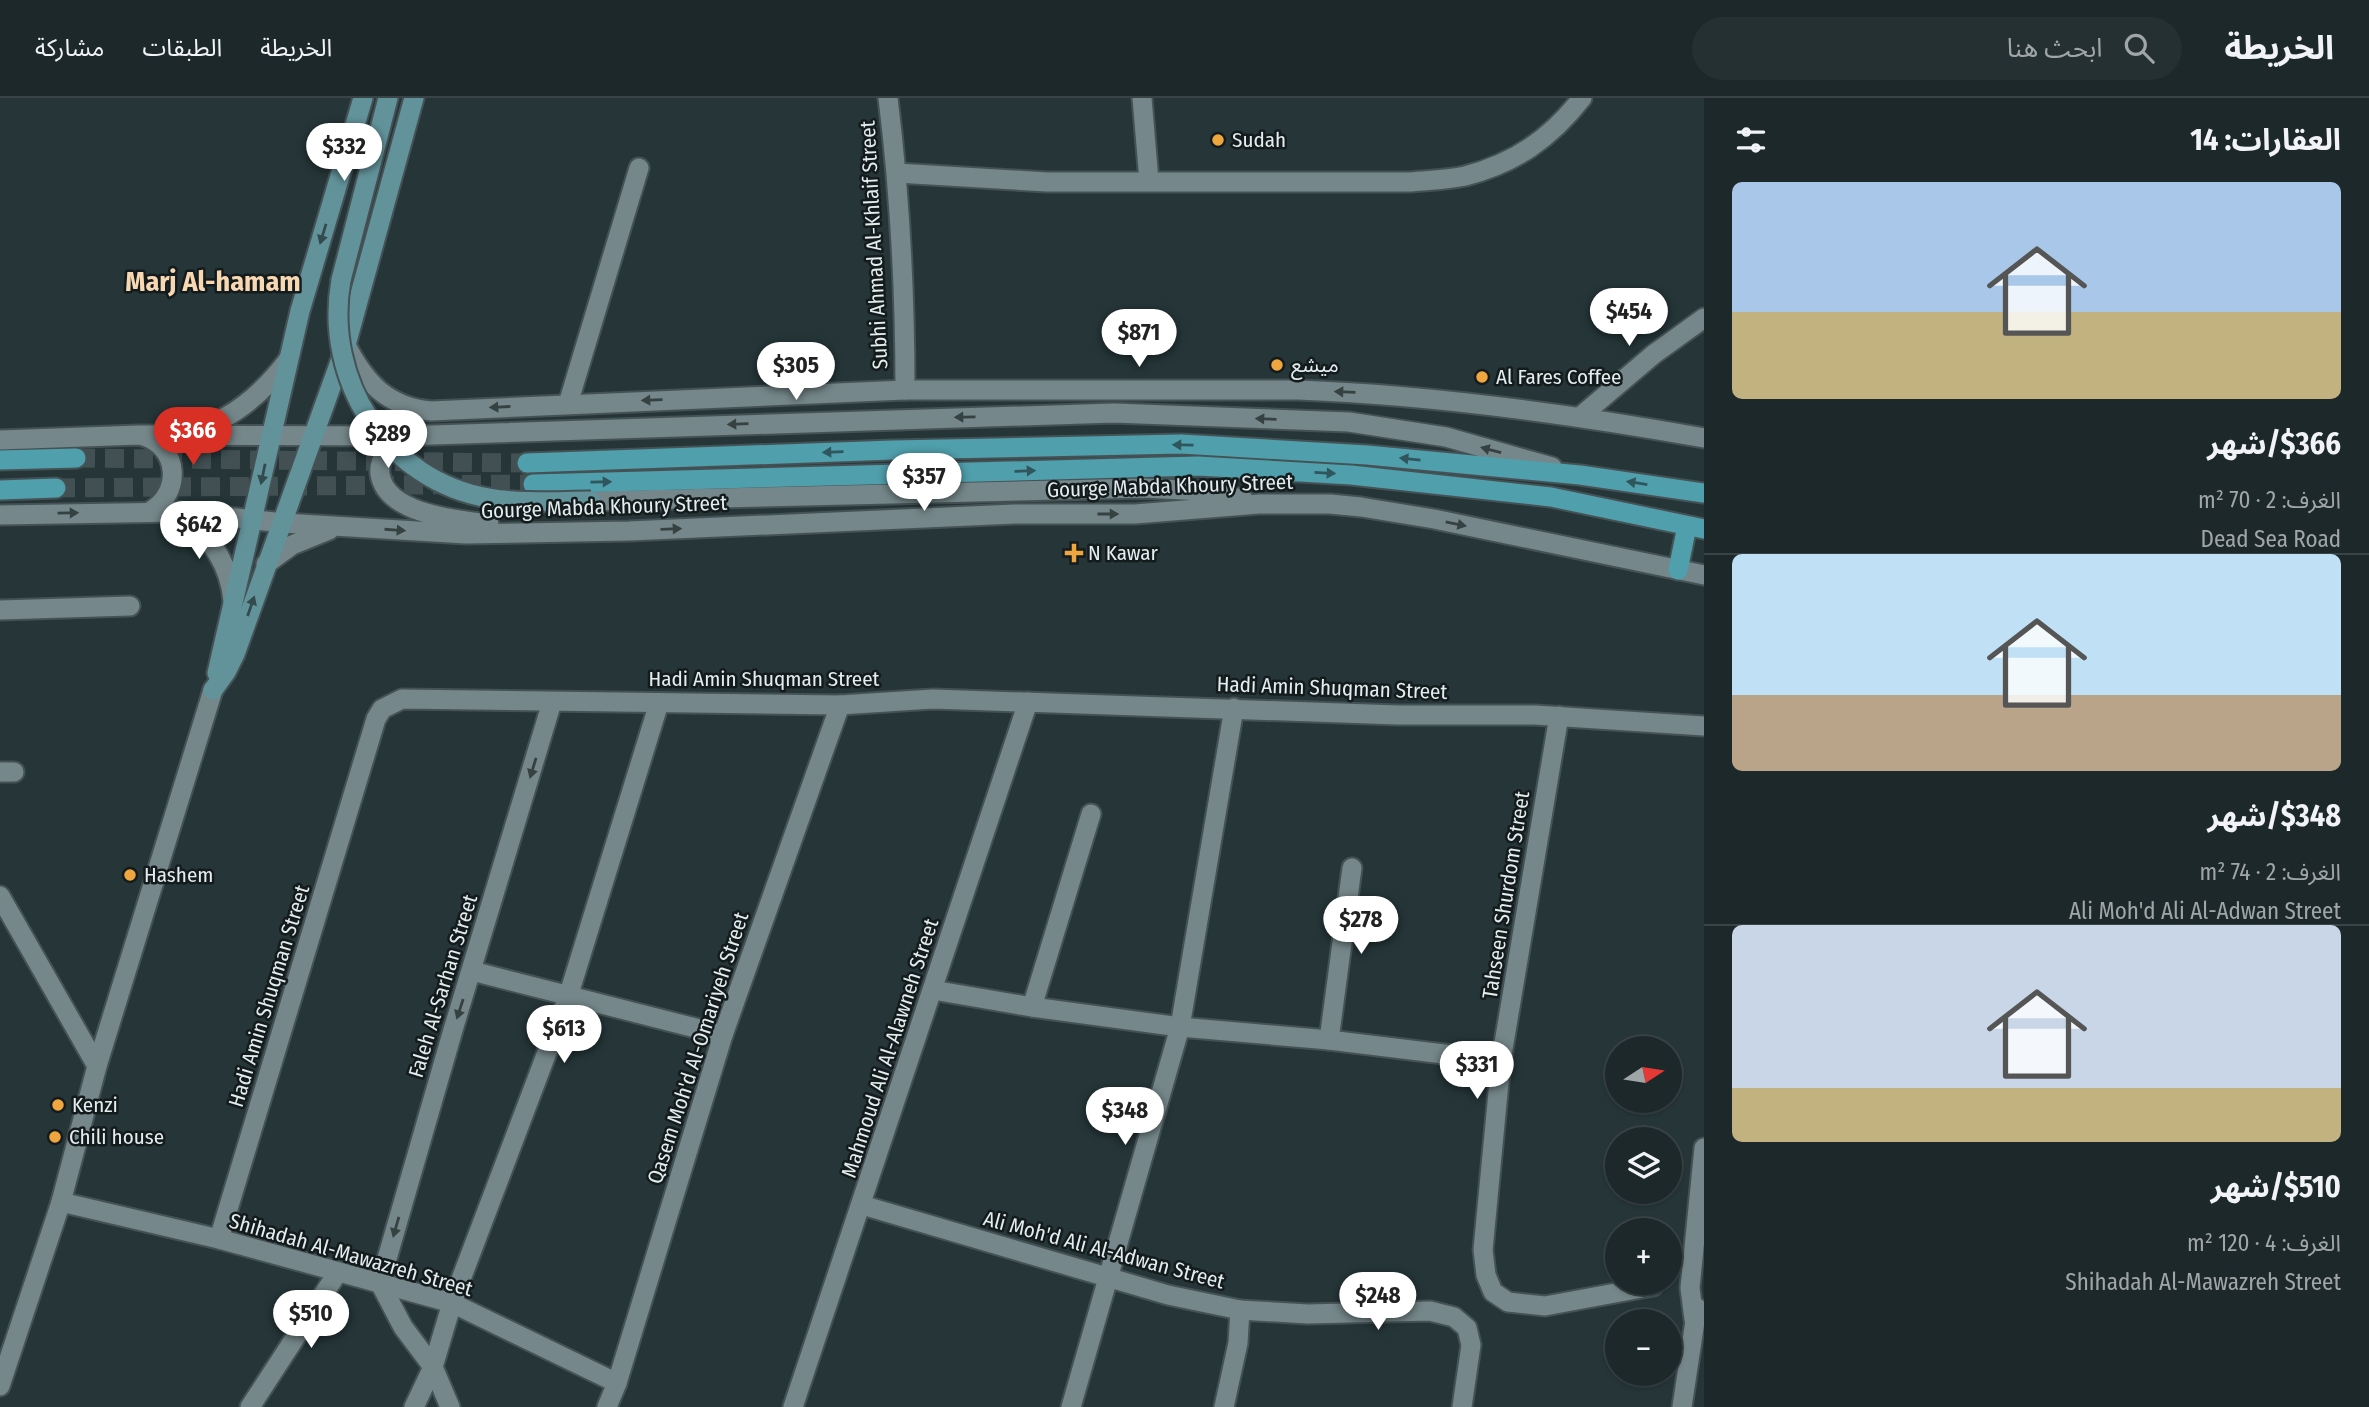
<!DOCTYPE html>
<html lang="ar">
<meta charset="utf-8">
<style>
:root{--surface:#1c282a;--page:#253032;--text:#f1f3f6;--muted:#a0a6a8;--line:#3a4447;--accent:#d93025}
body{margin:0;font-family:"Fira Sans Condensed","Noto Sans Arabic",sans-serif;background:var(--page);color:var(--text);direction:rtl;height:100vh;display:flex;flex-direction:column;font-size:26px;white-space:nowrap}
*{box-sizing:border-box;margin:0}
p{font-size:23px;color:var(--muted)}
.icon{flex:none;width:38px;height:38px;fill:none;stroke:currentColor;stroke-width:2;stroke-linecap:round;stroke-linejoin:round}
.map{position:relative;flex:1;overflow:hidden;direction:ltr}
.sheet{display:flex;flex-direction:column;background:var(--surface);width:665px}
.sheet>*{flex:none}
.needle{width:46px;rotate:78deg}
.buttons{position:absolute;left:1605px;top:938px;display:grid;gap:14px}
.buttons a{display:grid;place-items:center;width:77px;height:77px;border-radius:50%;background:var(--surface);box-shadow:0 2px 5px #0004,0 0 0 2px var(--line);font-size:35px}
.price{position:absolute;translate:-50% -60px;padding:0 16px;border-radius:24px;background:#fff;color:#222;font-size:23px;line-height:46px;filter:drop-shadow(0 2px 4px #0008)}
.price::after{content:'';position:absolute;left:50%;top:42px;width:21px;height:16px;margin-left:-10px;background:inherit;clip-path:polygon(0 0,100% 0,50% 100%)}
.price.selected{background:var(--accent);color:#fff}
ul{padding:0;list-style:none}
li{display:grid;align-content:center;gap:14px;height:371px;padding:0 28px}
li+li{border-top:2px solid var(--line)}
li span{display:grid;place-items:center;height:217px;border-radius:10px;color:#555}
li>.icon{margin-inline-start:auto}
span .icon{width:126px;height:126px;fill:#fffc;stroke-width:1}
li b{font-size:30px}
h2{display:flex;justify-content:space-between;align-items:center;height:84px;padding:0 28px;font-size:30px}
header{display:flex;align-items:center;gap:42px;box-sizing:border-box;height:98px;padding:0 35px;background:var(--surface);border-bottom:2px solid var(--line)}
header strong{font-size:33px}
nav{display:flex;gap:38px;margin-inline-start:auto;font-size:24px}
.search{width:490px;height:63px;background:var(--page);display:flex;align-items:center;gap:18px;box-sizing:border-box;padding:0 24px;border-radius:38px;color:var(--muted);font-size:26px}
main{display:flex;flex:1;min-height:0}
.map>svg:first-child{display:block}
.lines{fill:none;stroke-linecap:round;stroke-linejoin:round}
.primary-tunnel{stroke:#425053;stroke-width:19;stroke-dasharray:19 10;stroke-linecap:butt}
.minor-casing{stroke:#455255;stroke-width:23}
.tertiary-casing{stroke:#455255;stroke-width:23}
.secondary-casing{stroke:#455255;stroke-width:23}
.primary-casing{stroke:#455255;stroke-width:23}
.minor{stroke:#75878a;stroke-width:19}
.tertiary{stroke:#75878a;stroke-width:19}
.secondary{stroke:#62939b;stroke-width:19}
.primary{stroke:#509fac;stroke-width:19}
.secondary-bridge-casing{stroke:#455255;stroke-width:23;stroke-linecap:butt}
.secondary-bridge{stroke:#62939b;stroke-width:19}
.oneway{fill:#334b4f}
.oneway2{fill:#364142}
.oneway3{fill:#2f565d}
.poi-dot{fill:#f0a63f;stroke:#141b1c;stroke-width:2.5}
.labels{text-anchor:middle;dominant-baseline:central;stroke-width:5;stroke-linejoin:round;paint-order:stroke}
.poi-label{font-size:21px;fill:#e3ecee;stroke:#141b1c;text-anchor:start}
.street-label{font-size:21px;fill:#e3ecee;stroke:#141b1c}
.district-label{font-size:28px;font-weight:bold;fill:#f8d8b3;stroke:#141b1c}
</style>
<header>
<strong>الخريطة</strong>
<div class="search"><svg class="icon" aria-label="search" viewBox="0 0 24 24"><circle cx="10" cy="10" r="6"/><path d="M15 15l6 6"/></svg>ابحث هنا</div>
<nav><a>الخريطة</a><a>الطبقات</a><a>مشاركة</a></nav>
</header>
<main>
<section class="sheet">
<h2>العقارات: 14<svg class="icon" aria-label="filters" viewBox="0 0 24 24"><path d="M4 7h16M4 17h16"/><circle cx="9" cy="7" r="2"/><circle cx="15" cy="17" r="2"/></svg></h2>
<ul>
<li><span style="background:linear-gradient(#a9c7e8 60%,#c2b280 0)"><svg class="icon" aria-label="home" viewBox="0 0 24 24"><path d="M3 11l9-7 9 7M6 9v11h12V9"/></svg></span><div><b>$366/شهر</b><p>الغرف: 2 · 70 m²</p><p>Dead Sea Road</p></div></li>
<li><span style="background:linear-gradient(#bfe0f5 65%,#b9a48a 0)"><svg class="icon" aria-label="home" viewBox="0 0 24 24"><path d="M3 11l9-7 9 7M6 9v11h12V9"/></svg></span><div><b>$348/شهر</b><p>الغرف: 2 · 74 m²</p><p>Ali Moh'd Ali Al-Adwan Street</p></div></li>
<li><span style="background:linear-gradient(#c9d6e8 75%,#c2b280 0)"><svg class="icon" aria-label="home" viewBox="0 0 24 24"><path d="M3 11l9-7 9 7M6 9v11h12V9"/></svg></span><div><b>$510/شهر</b><p>الغرف: 4 · 120 m²</p><p>Shihadah Al-Mawazreh Street</p></div></li>
</ul>
</section>
<div class="map">
<svg width="1704" height="1309" viewBox="0 0 1704 1309">
<rect width="100%" height="100%" fill="#253538"/>
<g class="lines">
<g class="primary-tunnel">
<polyline points="76,360 527,365"/>
<polyline points="56,390 533,386"/>
</g>
<g class="minor-casing">
<g id="minor">
<path d="M 888,0 C 900,97 905,195 905,292"/>
<polyline points="1142,0 1149,83"/>
<path d="M 897,75 L 1047,84 L 1410,84 C 1428,82 1448,82 1465,78 C 1515,65 1550,41 1582,0"/>
<polyline points="568,306 639,70"/>
<polyline points="1581,318 1654,256 1704,220"/>
<polyline points="0,512 130,508"/>
<polyline points="1559,618 1501,963 1483,1152 1486,1177 1493,1194 1508,1204 1545,1208 1653,1188"/>
<polyline points="0,674 14,674"/>
<polyline points="0,798 97,968"/>
<polyline points="472,873 723,937"/>
<polyline points="933,892 1032,909 1180,929 1329,942 1501,963"/>
<polyline points="1032,909 1091,716"/>
<polyline points="1329,942 1352,770"/>
<polyline points="61,1104 219,1141 452,1205 617,1285"/>
<polyline points="862,1107 1168,1197 1240,1212 1238,1245 1224,1309"/>
<polyline points="219,1141 376,621 382,611 402,601 840,607 933,601 1398,617 1535,617 1704,628"/>
<polyline points="1240,1212 1308,1216 1430,1213 1454,1219 1467,1230 1471,1247 1462,1309"/>
<polyline points="250,1309 338,1174"/>
<polyline points="414,1309 433,1269 452,1205 568,899 659,605"/>
<polyline points="450,1309 433,1269 403,1229 380,1185 453,932 552,604"/>
<polyline points="607,1309 617,1285 723,937 840,607"/>
<polyline points="793,1309 1028,604"/>
<polyline points="1071,1309 1180,929 1234,610"/>
</g>
</g>
<g class="tertiary-casing">
<g id="tertiary">
<path d="M 346,247 C 365,284 387,309 431,313 L 905,292 L 1298,292 C 1434,297 1570,316 1704,340"/>
<path d="M 189,333 C 230,324 263,295 288,262"/>
<path d="M 143,338 C 180,349 182,396 149,414"/>
<path d="M 401,339 C 390,347 378,361 380,376 C 386,416 456,422 489,426"/>
<polyline points="0,342 139,337 402,338 1114,315 1349,324 1446,339 1552,369"/>
<polyline points="591,403 1143,390 1202,393 1243,401"/>
<path d="M 180,414 C 209,437 230,465 233,503"/>
<polyline points="0,417 180,414 284,425 466,436 629,433 1015,416 1135,416 1259,406 1330,406 1361,409 1434,421 1704,477"/>
<polyline points="266,466 292,447 329,432"/>
<polyline points="1694,1221 1690,1190 1704,1050"/>
<polyline points="0,1288 61,1104 97,968 213,592"/>
<polyline points="1682,1309 1697,1210"/>
</g>
</g>
<g class="secondary-casing">
<g id="secondary">
<polyline points="341,182 388,0"/>
<polyline points="217,575 300,213 363,0"/>
<polyline points="213,592 226,574 235,556 346,247 414,0"/>
</g>
</g>
<g class="primary-casing">
<g id="primary">
<polyline points="0,362 76,360"/>
<polyline points="527,365 893,352 1181,346 1367,357 1580,377 1704,395"/>
<polyline points="533,386 1198,368 1351,377 1551,399 1704,431"/>
<polyline points="0,392 56,390"/>
<polyline points="1678,472 1687,428"/>
</g>
</g>
<use href="#minor" class="minor"/>
<use href="#tertiary" class="tertiary"/>
<use href="#secondary" class="secondary"/>
<use href="#primary" class="primary"/>
<g class="secondary-bridge-casing">
<path id="secondary-bridge" d="M 341,182 C 323,282 387,383 489,400 C 523,406 557,403 591,403"/>
</g>
<use href="#secondary-bridge" class="secondary-bridge"/>
</g>
<defs><path id="oneway-solid" d="M-6-.8H1V-3.2L6.5 0L1 3.2V.8H-6Z" transform="scale(1.75)"/></defs>
<g class="oneway">
<use href="#oneway-solid" transform="translate(323 136) rotate(107)"/>
<use href="#oneway-solid" transform="translate(263 376) rotate(102)"/>
<use href="#oneway-solid" transform="translate(251 508) rotate(-71)"/>
</g>
<g class="oneway2">
<use href="#oneway-solid" transform="translate(1345 294) rotate(-178)"/>
<use href="#oneway-solid" transform="translate(652 302) rotate(178)"/>
<use href="#oneway-solid" transform="translate(500 309) rotate(177)"/>
<use href="#oneway-solid" transform="translate(965 319) rotate(179)"/>
<use href="#oneway-solid" transform="translate(1266 321) rotate(-178)"/>
<use href="#oneway-solid" transform="translate(738 326) rotate(178)"/>
<use href="#oneway-solid" transform="translate(1491 352) rotate(-165)"/>
<use href="#oneway-solid" transform="translate(68 415) rotate(-1)"/>
<use href="#oneway-solid" transform="translate(1108 416)"/>
<use href="#oneway-solid" transform="translate(1456 426) rotate(12)"/>
<use href="#oneway-solid" transform="translate(671 431) rotate(-2)"/>
<use href="#oneway-solid" transform="translate(395 432) rotate(4)"/>
<use href="#oneway-solid" transform="translate(533 670) rotate(107)"/>
<use href="#oneway-solid" transform="translate(460 911) rotate(108)"/>
<use href="#oneway-solid" transform="translate(396 1129) rotate(106)"/>
</g>
<g class="oneway3">
<use href="#oneway-solid" transform="translate(1183 347) rotate(-179)"/>
<use href="#oneway-solid" transform="translate(833 354) rotate(178)"/>
<use href="#oneway-solid" transform="translate(1410 361) rotate(-174)"/>
<use href="#oneway-solid" transform="translate(1025 373) rotate(-2)"/>
<use href="#oneway-solid" transform="translate(1325 375) rotate(3)"/>
<use href="#oneway-solid" transform="translate(601 384) rotate(-1)"/>
<use href="#oneway-solid" transform="translate(1637 385) rotate(-171)"/>
</g>
<g class="poi-dot">
<circle cx="1218" cy="42" r="7"/>
<circle cx="1277" cy="267" r="7"/>
<circle cx="1482" cy="279" r="7"/>
<path d="M1070.5 444.5h7v7h7v7h-7v7h-7v-7h-7v-7h7z"/>
<circle cx="130" cy="777" r="7"/>
<circle cx="58" cy="1007" r="7"/>
<circle cx="55" cy="1039" r="7"/>
</g>
<g class="labels">
<g class="poi-label">
<text x="1232" y="42">Sudah</text>
<text x="1291" y="267">ميشع</text>
<text x="1496" y="279">Al Fares Coffee</text>
<text x="1088" y="455">N Kawar</text>
<text x="144" y="777">Hashem</text>
<text x="72" y="1007">Kenzi</text>
<text x="69" y="1039">Chili house</text>
</g>
<g class="street-label">
<text transform="translate(874 147) rotate(-93)">Subhi Ahmad Al-Khlaif Street</text>
<text transform="translate(1170 388) rotate(-2)">Gourge Mabda Khoury Street</text>
<text transform="translate(604 409) rotate(-2)">Gourge Mabda Khoury Street</text>
<text x="764" y="581">Hadi Amin Shuqman Street</text>
<text transform="translate(1332 590) rotate(2)">Hadi Amin Shuqman Street</text>
<text transform="translate(1506 797) rotate(-81)">Tahseen Shurdom Street</text>
<text transform="translate(443 888) rotate(-73)">Faleh Al-Sarhan Street</text>
<text transform="translate(269 898) rotate(-73)">Hadi Amin Shuqman Street</text>
<text transform="translate(698 950) rotate(-72)">Qasem Moh'd Al-Omariyeh Street</text>
<text transform="translate(890 950) rotate(-72)">Mahmoud Ali Al-Alawneh Street</text>
<text transform="translate(1104 1152) rotate(15)">Ali Moh'd Ali Al-Adwan Street</text>
<text transform="translate(351 1157) rotate(16)">Shihadah Al-Mawazreh Street</text>
</g>
<g class="district-label">
<text x="213" y="183">Marj Al-hamam</text>
</g>
</g>
</svg>
<div class="buttons">
<a><svg class="needle" viewBox="-14 -14 28 28"><path d="M0-13l5 13h-10z" fill="#e53935"/><path d="M0 13l5-13h-10z" fill="#a0a6a8"/></svg></a>
<a><svg class="icon" aria-label="layers" viewBox="0 0 24 24"><path d="M12 4l9 5-9 5-9-5zM3 14l9 5 9-5"/></svg></a>
<a>+</a>
<a>−</a>
</div>
<b class="price" style="left:344px;top:85px">$332</b>
<b class="price" style="left:1629px;top:250px">$454</b>
<b class="price" style="left:1139px;top:271px">$871</b>
<b class="price" style="left:796px;top:304px">$305</b>
<b class="price selected" style="left:193px;top:369px">$366</b>
<b class="price" style="left:388px;top:372px">$289</b>
<b class="price" style="left:924px;top:415px">$357</b>
<b class="price" style="left:199px;top:463px">$642</b>
<b class="price" style="left:1361px;top:858px">$278</b>
<b class="price" style="left:564px;top:967px">$613</b>
<b class="price" style="left:1477px;top:1003px">$331</b>
<b class="price" style="left:1125px;top:1049px">$348</b>
<b class="price" style="left:1378px;top:1234px">$248</b>
<b class="price" style="left:311px;top:1252px">$510</b>
</div>
</main>
